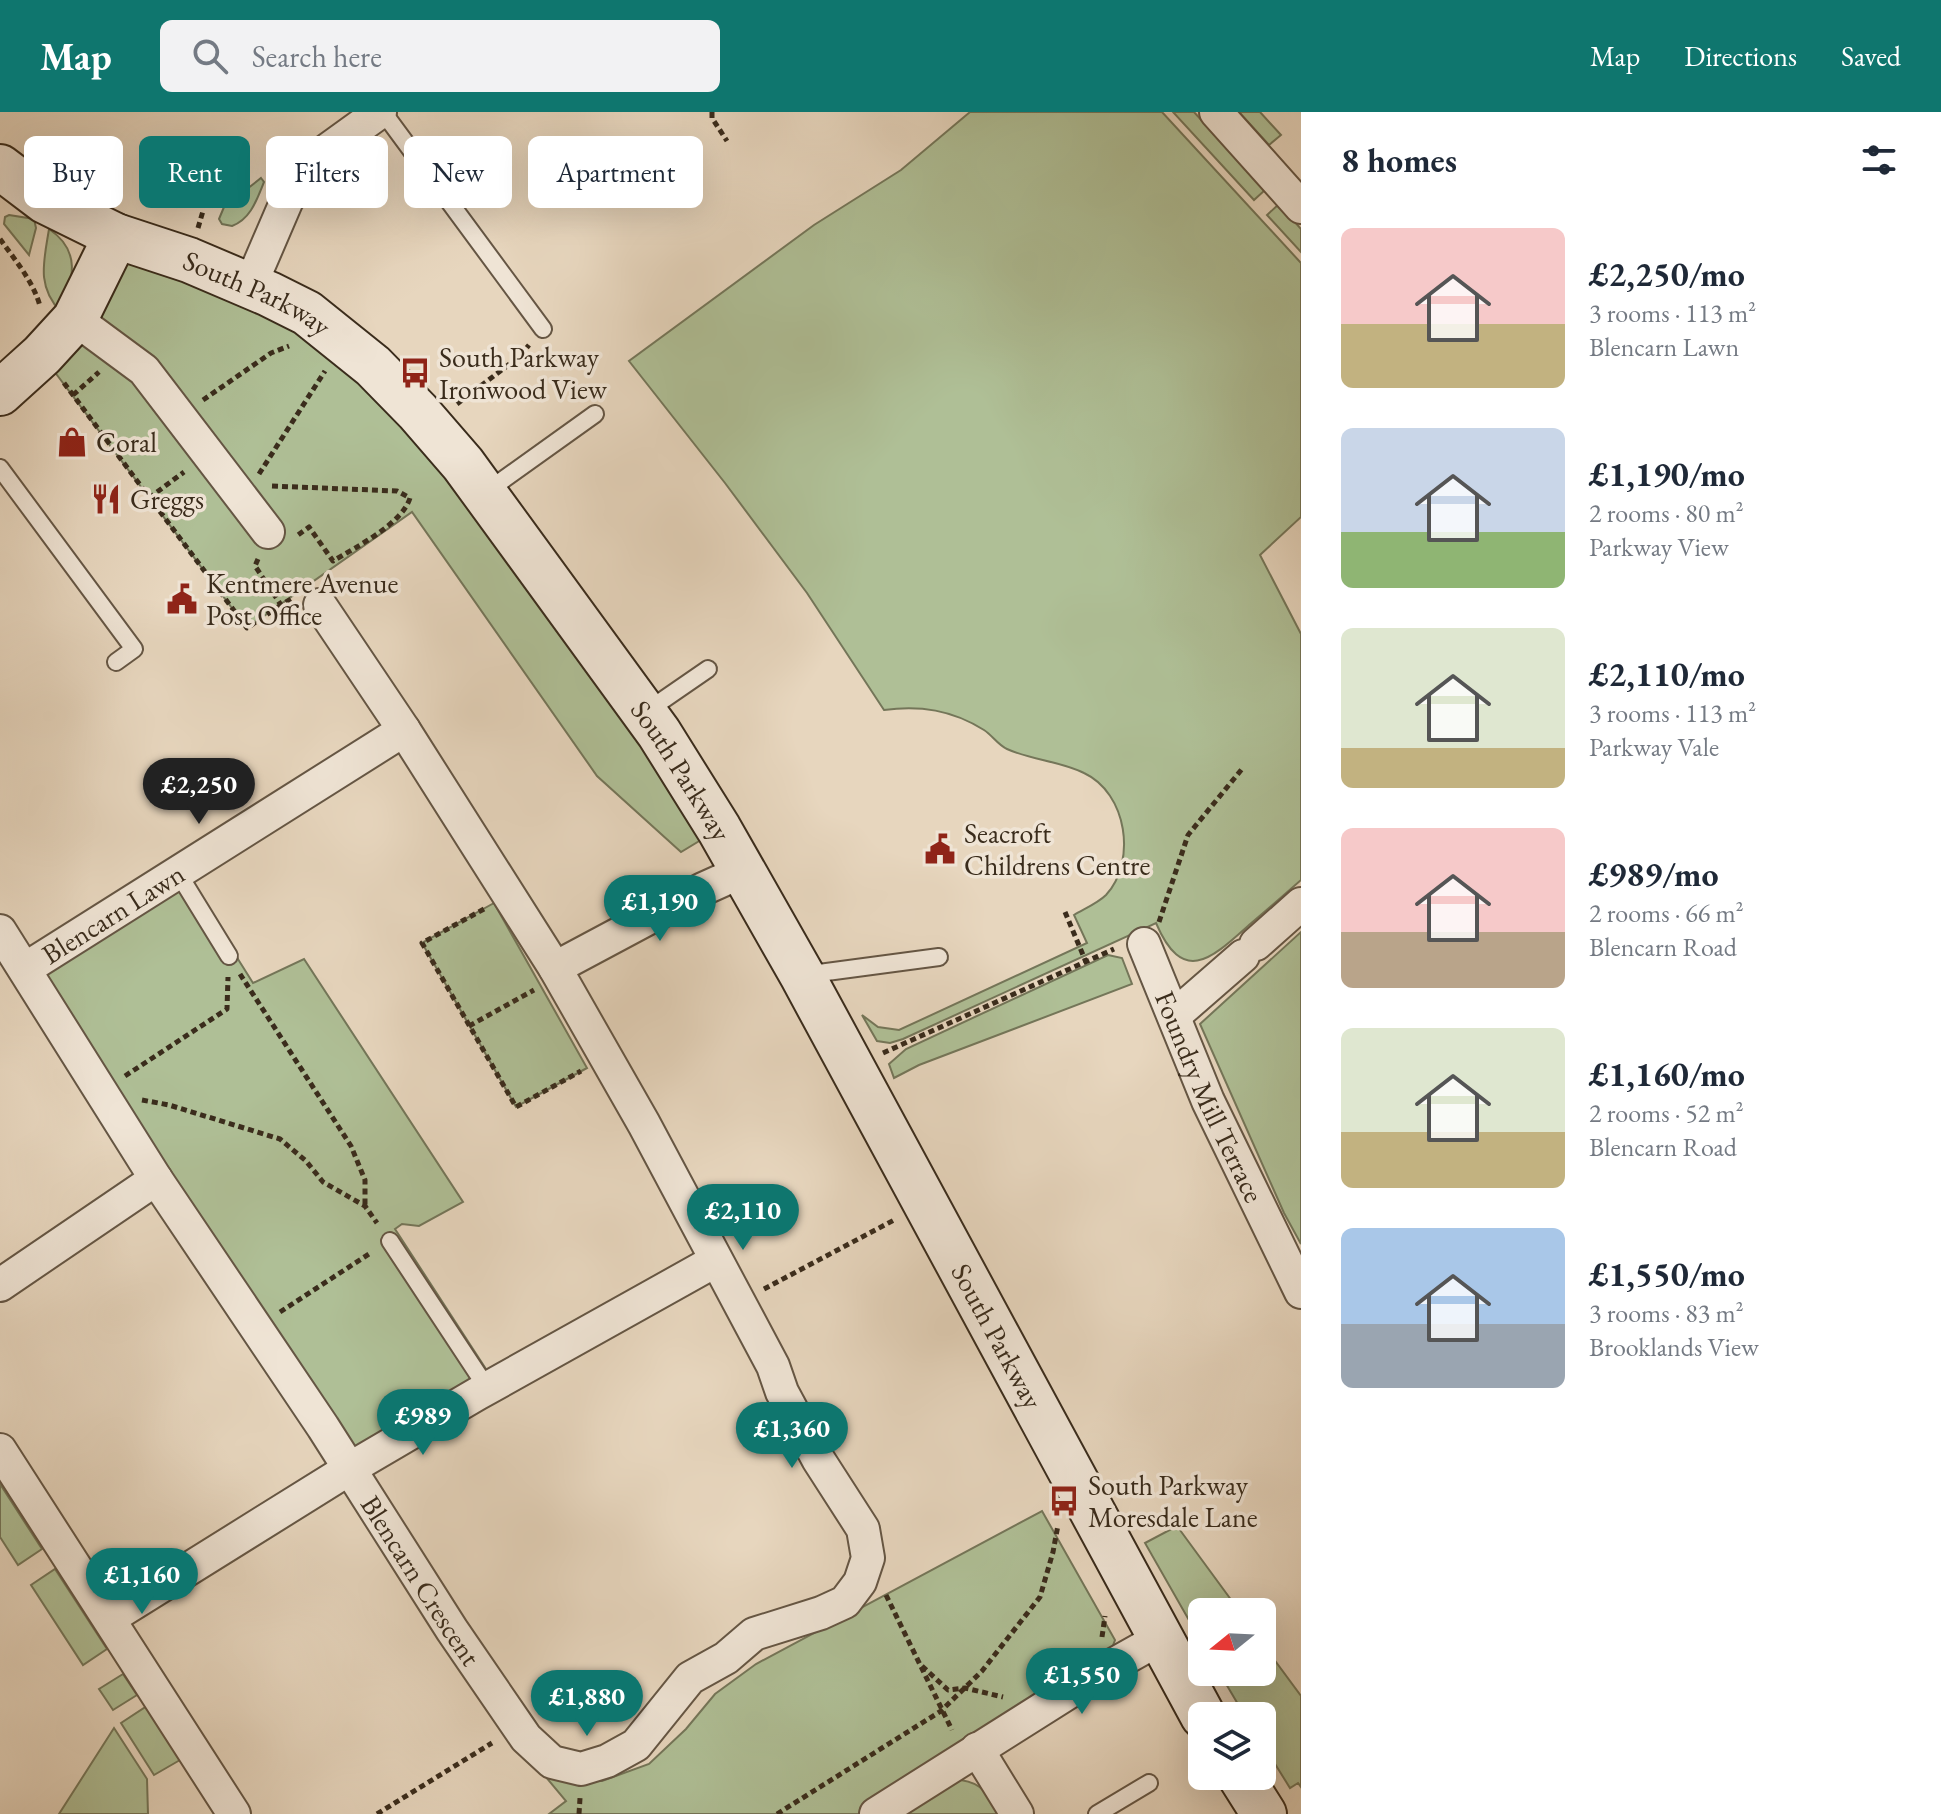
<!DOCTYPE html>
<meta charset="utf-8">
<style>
:root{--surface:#fff;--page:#f2f2f3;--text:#1f2937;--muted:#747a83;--accent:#0f766e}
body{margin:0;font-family:"EB Garamond",serif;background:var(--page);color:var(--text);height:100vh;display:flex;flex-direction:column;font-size:30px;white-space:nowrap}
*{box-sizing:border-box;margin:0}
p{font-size:26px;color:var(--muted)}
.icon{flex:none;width:44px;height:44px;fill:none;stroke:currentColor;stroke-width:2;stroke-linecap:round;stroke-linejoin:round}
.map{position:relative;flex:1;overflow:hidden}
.panel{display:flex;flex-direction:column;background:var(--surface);width:640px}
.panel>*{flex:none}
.guide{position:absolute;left:24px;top:24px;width:760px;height:72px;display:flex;gap:16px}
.needle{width:52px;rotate:252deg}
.tools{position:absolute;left:1188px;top:1486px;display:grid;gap:16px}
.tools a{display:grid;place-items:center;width:88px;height:88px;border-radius:12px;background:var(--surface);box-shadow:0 8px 32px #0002;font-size:40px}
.price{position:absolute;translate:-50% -68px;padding:0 18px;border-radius:28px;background:var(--accent);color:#fff;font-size:26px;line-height:52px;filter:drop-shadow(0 2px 4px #0008)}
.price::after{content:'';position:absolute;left:50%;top:48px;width:24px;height:18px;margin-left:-12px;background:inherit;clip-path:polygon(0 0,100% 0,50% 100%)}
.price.active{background:#222;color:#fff}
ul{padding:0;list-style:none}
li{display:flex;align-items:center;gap:24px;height:200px;padding:0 40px}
li span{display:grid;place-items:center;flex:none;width:224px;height:160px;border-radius:12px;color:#555}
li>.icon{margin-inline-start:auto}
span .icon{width:96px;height:96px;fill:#fffc;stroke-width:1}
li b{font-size:34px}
h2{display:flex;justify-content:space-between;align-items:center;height:96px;padding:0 40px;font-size:34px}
.chip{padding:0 28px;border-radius:12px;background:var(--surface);box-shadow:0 8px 32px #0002;font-size:28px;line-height:72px}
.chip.active{background:var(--accent);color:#fff}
header{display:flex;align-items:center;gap:48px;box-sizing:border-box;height:112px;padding:0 40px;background:var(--accent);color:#fff}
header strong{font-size:38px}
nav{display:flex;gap:44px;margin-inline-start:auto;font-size:28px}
.search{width:560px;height:72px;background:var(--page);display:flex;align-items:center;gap:20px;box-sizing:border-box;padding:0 28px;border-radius:12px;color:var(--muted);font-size:30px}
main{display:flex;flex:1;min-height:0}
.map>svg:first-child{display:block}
.green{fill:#afbf96;stroke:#747659;stroke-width:2}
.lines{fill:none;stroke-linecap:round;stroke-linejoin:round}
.lane-casing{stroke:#655644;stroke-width:20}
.street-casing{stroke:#655644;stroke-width:36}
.secondary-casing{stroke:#3a2c1c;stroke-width:48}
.path{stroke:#3a2c1c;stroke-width:5;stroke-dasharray:6 4;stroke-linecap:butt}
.lane{stroke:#efe4d5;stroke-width:16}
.street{stroke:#efe4d5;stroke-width:32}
.secondary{stroke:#efe4d5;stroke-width:44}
.labels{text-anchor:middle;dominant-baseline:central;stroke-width:7;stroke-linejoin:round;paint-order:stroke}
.street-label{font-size:28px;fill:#3a2c1c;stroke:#efe4d5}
.poi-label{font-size:28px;fill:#3a2c1c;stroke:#efe4d5;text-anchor:start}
</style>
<header>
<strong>Map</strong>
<div class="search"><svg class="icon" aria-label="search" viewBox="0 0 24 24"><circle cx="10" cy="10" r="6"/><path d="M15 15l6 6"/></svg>Search here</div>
<nav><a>Map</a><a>Directions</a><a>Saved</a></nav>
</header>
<main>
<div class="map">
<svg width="1301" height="1702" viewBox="0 0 1301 1702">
<rect width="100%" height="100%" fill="#e7d6be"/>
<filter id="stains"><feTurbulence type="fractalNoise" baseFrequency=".0025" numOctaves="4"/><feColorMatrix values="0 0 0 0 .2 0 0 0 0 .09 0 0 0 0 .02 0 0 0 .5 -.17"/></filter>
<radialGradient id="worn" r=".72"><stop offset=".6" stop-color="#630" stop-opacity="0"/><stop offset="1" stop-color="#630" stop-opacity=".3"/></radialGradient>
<g class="green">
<path d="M 970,0 L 1162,0 L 1301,151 L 1301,405 L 1260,443 L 1301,522 L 1301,768 C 1284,783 1267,798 1249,813 C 1211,847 1183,874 1156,811 L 903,927 L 890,931 L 877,929 L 862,903 L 878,915 L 899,918 L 1087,831 L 1074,803 C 1084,797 1098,791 1106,783 C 1137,749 1127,681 1084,661 C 1060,649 1031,648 1007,637 C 998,633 992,623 984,618 C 952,598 920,593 884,598 L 807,481 L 725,371 L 629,249 L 814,113 L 901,58 Z"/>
<polygon points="1173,0 1194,0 1265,78 1254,88"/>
<polygon points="1239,0 1260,0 1281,23 1269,33"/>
<path d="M 261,66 L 264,70 C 257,87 251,107 232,114 L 222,112 L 219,107 L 224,95 Z"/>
<polygon points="1279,92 1301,117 1301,140 1267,103"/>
<polygon points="9,103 34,107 36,116 29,143 4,112 5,105"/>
<path d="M 49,117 C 83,140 72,168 61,200 C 36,174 44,149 49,117 Z"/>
<polygon points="116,124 334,221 719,717 681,740 597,664 412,400 247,516 42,243"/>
<polygon points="182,758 253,871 304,847 463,1090 419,1114 402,1112 395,1117 495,1271 349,1357 25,857"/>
<polygon points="494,791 587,956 516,995 422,831"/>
<polygon points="1301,820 1301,1132 1284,1101 1200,912"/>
<polygon points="1108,843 1122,846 1132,872 919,953 894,966 889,952 906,937"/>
<polygon points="0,1372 42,1437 18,1453 0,1425"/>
<polygon points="1042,1399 1115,1528 1104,1558 877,1702 549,1702 566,1689 540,1658 567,1667 602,1669 649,1652 686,1617 715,1582 756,1552"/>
<polygon points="1177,1414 1240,1500 1202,1500 1202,1531 1145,1431"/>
<polygon points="55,1457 107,1537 83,1553 31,1473"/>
<polygon points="1262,1531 1301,1584 1301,1675 1298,1671 1290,1676 1262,1631 1262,1604 1245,1604 1219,1560 1262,1560"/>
<polygon points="123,1562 137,1583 113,1598 99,1577"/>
<polygon points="147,1594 180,1648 154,1663 121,1611"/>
<polygon points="114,1616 147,1667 148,1702 59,1702"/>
<path d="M 952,1667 C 982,1669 985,1679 1000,1702 L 889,1702 Z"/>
</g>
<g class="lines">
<g class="lane-casing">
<g id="lane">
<polyline points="383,0 543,217"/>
<polyline points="0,356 134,537 116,550"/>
<polyline points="486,380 595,302"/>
<polyline points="647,599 708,557"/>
<polyline points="178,761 229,844"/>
<polyline points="804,863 939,845"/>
<polyline points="390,1129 487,1276"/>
<polyline points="1097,1702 1149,1671"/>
</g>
</g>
<g class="street-casing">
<g id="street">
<polyline points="1216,0 1301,95"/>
<polyline points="250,174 287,88 319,44 380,0"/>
<polyline points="75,207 144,258 268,420"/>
<path id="s1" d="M 0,819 L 156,1067 L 323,1315 L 452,1518 L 526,1626 L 552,1650 L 581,1657 L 607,1649 L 636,1633 L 690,1566 L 726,1546 L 754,1522 L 821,1501 L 845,1490 L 860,1470 L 868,1446 L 863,1417 L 818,1347 L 782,1280 L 773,1254 L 644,1012 L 555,856 L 404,618 L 320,493"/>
<path id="s2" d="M 1144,832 L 1208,989 L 1301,1180"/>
<polyline points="1256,832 1301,792"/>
<polyline points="555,856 703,777 743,759"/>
<path id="s3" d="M 25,857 L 404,618"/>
<polyline points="1174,904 1243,844"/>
<polyline points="0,1173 156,1067"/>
<polyline points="0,1338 234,1702"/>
<polyline points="110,1506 349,1357 477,1282 715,1149"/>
<polyline points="977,1637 1017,1702"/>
<polyline points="876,1702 1104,1558 1161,1526"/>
</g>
</g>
<g class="secondary-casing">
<g id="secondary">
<path id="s4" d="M 0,55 L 45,89 L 116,124 L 189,148 L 269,182 L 307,201 L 373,254 L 418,300 L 463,352 L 659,621 L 719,717 L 802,863 L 1203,1604"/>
<polyline points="0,281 42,243 75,207 116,124"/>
<polyline points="1240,1664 1264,1702"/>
</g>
</g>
<g class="path">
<polyline points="712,0 712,6 727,29"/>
<polyline points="198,116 203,99"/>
<path d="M 0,127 C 15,148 33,169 40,194"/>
<polyline points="64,271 247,516 281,493"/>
<polyline points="73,283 99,260"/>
<polyline points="203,288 271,241 289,234"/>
<polyline points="457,292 520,244 529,233"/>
<polyline points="259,362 325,259"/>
<path d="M 272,374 L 397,379 L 410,386 C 402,412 356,435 333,449 L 309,415 L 298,423"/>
<polyline points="149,386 184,360"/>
<polyline points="258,447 255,454 281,493 291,487"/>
<polyline points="484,797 422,831 516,995 581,959"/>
<polyline points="1065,800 1086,850"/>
<polyline points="1159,810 1188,723 1242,657"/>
<polyline points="240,862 351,1034 365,1068 365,1094"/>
<polyline points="469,914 534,878"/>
<polyline points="883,941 1114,837"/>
<polyline points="125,964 227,897 228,865"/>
<polyline points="142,988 169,993 280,1027 306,1049 323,1070 365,1094 377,1111"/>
<polyline points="764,1177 896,1107"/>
<polyline points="280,1200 372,1140"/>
<polyline points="886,1483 952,1618"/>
<polyline points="1102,1525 1105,1504"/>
<polyline points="922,1554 948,1578 965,1576 1003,1585"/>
<polyline points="377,1702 492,1631"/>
<polyline points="579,1702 580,1686"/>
<polyline points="777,1702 941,1599 982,1559 1040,1485 1053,1440 1058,1413"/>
</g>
<use href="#lane" class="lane"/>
<use href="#street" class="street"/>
<use href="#secondary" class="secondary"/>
</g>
<defs>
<g id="bus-bare" transform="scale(2.4)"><path d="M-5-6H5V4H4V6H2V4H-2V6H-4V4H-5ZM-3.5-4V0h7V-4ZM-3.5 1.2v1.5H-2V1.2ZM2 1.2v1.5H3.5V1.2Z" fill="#8f2418" stroke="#efe4d5" stroke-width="2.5" paint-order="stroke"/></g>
<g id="shop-bare" transform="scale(2.4)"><path d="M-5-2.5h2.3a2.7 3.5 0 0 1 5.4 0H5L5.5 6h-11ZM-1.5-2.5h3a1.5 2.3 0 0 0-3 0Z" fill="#8f2418" stroke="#efe4d5" stroke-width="2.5" paint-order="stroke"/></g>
<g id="restaurant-bare" transform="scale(2.4)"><path d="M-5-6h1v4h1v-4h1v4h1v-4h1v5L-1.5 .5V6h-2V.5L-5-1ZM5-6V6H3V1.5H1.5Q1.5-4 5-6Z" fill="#8f2418" stroke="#efe4d5" stroke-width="2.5" paint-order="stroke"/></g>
<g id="civic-bare" transform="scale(2.4)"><path d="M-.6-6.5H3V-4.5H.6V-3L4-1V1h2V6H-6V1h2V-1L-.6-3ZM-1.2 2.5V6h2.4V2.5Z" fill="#8f2418" stroke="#efe4d5" stroke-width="2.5" paint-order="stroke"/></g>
</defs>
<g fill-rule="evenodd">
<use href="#bus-bare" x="415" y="261"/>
<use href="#shop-bare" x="72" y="330"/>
<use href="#restaurant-bare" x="106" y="387"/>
<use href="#civic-bare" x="182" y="487"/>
<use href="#civic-bare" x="940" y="737"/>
<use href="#bus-bare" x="1064" y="1389"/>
</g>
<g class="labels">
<g class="street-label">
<text stroke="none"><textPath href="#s4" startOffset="288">South Parkway</textPath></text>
<text stroke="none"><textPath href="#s4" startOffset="936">South Parkway</textPath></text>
<text stroke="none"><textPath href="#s3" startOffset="104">Blencarn Lawn</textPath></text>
<text stroke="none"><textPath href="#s2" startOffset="166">Foundry Mill Terrace</textPath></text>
<text stroke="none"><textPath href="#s4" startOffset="1584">South Parkway</textPath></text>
<text stroke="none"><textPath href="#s1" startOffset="774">Blencarn Crescent</textPath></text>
</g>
<g class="poi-label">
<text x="439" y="245">South Parkway<tspan x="439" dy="32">Ironwood View</tspan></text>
<text x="96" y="330">Coral</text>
<text x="130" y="387">Greggs</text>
<text x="206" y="471">Kentmere Avenue<tspan x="206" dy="32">Post Office</tspan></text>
<text x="964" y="721">Seacroft<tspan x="964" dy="32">Childrens Centre</tspan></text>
<text x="1088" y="1373">South Parkway<tspan x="1088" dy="32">Moresdale Lane</tspan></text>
</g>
</g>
<rect width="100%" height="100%" filter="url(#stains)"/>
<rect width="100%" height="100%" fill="url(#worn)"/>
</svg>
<div class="tools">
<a><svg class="needle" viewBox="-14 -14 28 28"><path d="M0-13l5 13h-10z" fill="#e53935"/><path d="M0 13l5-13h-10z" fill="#747a83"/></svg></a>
<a><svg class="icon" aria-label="layers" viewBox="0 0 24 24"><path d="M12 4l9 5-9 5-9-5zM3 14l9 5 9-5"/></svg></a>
</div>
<b class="price active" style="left:199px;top:714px">£2,250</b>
<b class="price" style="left:660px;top:831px">£1,190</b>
<b class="price" style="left:743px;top:1140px">£2,110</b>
<b class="price" style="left:423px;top:1345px">£989</b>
<b class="price" style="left:792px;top:1358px">£1,360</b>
<b class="price" style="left:142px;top:1504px">£1,160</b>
<b class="price" style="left:1082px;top:1604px">£1,550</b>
<b class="price" style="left:587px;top:1626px">£1,880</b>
<div class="guide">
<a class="chip">Buy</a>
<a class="chip active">Rent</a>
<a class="chip">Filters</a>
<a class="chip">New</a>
<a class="chip">Apartment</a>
</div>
</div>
<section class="panel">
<h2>8 homes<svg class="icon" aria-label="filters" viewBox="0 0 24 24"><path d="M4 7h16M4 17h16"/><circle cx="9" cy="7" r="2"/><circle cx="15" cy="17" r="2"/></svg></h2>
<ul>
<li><span style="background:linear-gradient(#f6c9c9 60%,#c2b280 0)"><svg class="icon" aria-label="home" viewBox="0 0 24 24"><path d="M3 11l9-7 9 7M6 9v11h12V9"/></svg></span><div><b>£2,250/mo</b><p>3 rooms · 113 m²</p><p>Blencarn Lawn</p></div></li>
<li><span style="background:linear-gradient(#c9d6e8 65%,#8fb573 0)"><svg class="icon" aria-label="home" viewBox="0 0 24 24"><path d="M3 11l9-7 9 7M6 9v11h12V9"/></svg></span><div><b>£1,190/mo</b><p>2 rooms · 80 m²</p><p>Parkway View</p></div></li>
<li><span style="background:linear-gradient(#dfe7d0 75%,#c2b280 0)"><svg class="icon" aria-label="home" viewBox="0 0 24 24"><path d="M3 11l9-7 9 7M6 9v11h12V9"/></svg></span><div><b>£2,110/mo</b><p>3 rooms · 113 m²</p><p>Parkway Vale</p></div></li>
<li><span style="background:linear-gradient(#f6c9c9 65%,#b9a48a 0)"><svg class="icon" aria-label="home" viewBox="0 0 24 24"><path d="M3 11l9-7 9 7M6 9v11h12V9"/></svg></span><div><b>£989/mo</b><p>2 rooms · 66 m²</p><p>Blencarn Road</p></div></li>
<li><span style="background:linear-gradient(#dfe7d0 65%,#c2b280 0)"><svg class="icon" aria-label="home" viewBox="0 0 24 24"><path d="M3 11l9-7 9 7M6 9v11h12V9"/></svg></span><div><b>£1,160/mo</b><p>2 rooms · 52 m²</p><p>Blencarn Road</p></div></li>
<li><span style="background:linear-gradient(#a9c7e8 60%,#9aa5b1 0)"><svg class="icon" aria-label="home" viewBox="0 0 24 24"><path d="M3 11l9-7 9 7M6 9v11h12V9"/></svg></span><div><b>£1,550/mo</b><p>3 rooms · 83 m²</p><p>Brooklands View</p></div></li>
</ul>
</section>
</main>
